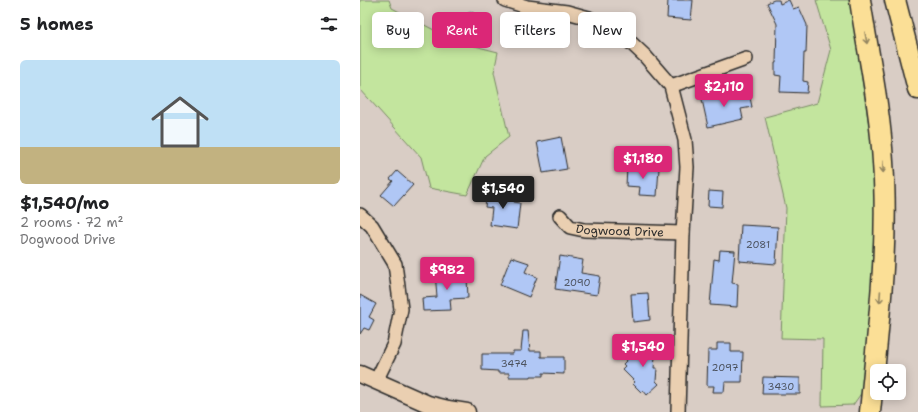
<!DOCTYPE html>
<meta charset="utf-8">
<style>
:root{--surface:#fff;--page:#f2f2f2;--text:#202124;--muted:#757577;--accent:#db2777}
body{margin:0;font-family:"Shantell Sans",sans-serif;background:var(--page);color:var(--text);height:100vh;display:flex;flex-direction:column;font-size:15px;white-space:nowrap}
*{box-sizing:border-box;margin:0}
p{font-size:13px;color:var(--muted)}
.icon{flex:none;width:22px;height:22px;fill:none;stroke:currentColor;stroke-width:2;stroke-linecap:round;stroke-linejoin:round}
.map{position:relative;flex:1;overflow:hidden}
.panel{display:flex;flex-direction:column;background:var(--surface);width:360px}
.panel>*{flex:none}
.top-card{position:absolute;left:12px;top:12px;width:380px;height:36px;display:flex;gap:8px}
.fabs{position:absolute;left:510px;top:364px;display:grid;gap:8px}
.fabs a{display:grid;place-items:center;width:36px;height:36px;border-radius:6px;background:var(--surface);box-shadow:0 2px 10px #0003;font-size:20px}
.price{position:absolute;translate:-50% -34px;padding:0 9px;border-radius:4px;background:var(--accent);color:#fff;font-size:13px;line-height:26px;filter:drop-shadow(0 1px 2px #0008)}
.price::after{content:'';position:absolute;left:50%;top:24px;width:12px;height:9px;margin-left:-6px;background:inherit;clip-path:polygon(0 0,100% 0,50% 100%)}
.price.current{background:#222;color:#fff}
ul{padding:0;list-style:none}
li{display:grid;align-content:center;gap:8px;height:212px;padding:0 20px}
li span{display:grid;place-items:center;height:124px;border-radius:6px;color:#555}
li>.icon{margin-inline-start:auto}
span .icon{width:72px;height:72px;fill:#fffc;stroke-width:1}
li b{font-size:17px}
h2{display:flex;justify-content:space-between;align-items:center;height:48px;padding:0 20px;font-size:17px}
.pill{padding:0 14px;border-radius:6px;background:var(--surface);box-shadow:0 2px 10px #0003;font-size:14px;line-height:36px}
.pill.current{background:var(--accent);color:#fff}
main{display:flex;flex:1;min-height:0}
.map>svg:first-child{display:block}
.green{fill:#c3e59e;stroke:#778864}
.building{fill:#b0c7f5;stroke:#2b2b2b}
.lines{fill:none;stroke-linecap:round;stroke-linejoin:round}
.minor-casing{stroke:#2b2b2b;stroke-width:16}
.tertiary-casing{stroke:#2b2b2b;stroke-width:19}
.primary-casing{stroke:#2b2b2b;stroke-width:23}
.minor{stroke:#eacfb1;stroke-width:13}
.tertiary{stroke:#eacfb1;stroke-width:16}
.primary{stroke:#fbdf96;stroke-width:20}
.oneway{stroke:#938560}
.labels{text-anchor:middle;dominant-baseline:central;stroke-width:3.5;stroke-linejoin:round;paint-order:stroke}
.number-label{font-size:10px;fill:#4c525e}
.street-label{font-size:12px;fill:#2b2b2b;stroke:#eacfb1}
</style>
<main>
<section class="panel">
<h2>5 homes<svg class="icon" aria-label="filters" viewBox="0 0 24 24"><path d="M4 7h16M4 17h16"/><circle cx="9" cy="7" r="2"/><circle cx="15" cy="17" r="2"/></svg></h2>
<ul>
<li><span style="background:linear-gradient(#bfe0f5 70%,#c2b280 0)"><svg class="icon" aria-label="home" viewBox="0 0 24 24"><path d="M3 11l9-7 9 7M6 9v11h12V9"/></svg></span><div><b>$1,540/mo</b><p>2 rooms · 72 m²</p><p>Dogwood Drive</p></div></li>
</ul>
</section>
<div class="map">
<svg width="558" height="412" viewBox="0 0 558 412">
<rect width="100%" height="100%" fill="#d9cdc5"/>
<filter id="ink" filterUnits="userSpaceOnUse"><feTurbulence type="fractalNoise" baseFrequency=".025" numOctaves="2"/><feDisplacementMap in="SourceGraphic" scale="8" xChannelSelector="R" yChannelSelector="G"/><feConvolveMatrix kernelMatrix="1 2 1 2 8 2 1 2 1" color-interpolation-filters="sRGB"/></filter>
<g filter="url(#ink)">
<g class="green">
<polygon points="0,0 29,0 32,8 95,41 138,52 134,72 149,137 125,156 107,195 69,188 61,157 0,89"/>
<polygon points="456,0 490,0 512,146 515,212 511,296 502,392 493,405 462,406 463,339 421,338 426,208 405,117 457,103 471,50"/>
</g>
<g class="building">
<polygon points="308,0 333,0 331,20 307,18"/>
<polygon points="414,0 419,0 420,4 429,0 433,9 439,7 447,25 446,53 444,53 443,81 448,82 447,93 420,92 421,76 415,75 415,63 416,63 417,24 407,3"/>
<polygon points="110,11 129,23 122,33 114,28 111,33 96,24 102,15 106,18"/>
<polygon points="362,90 364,99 389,93 392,107 381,109 383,119 348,127 341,95"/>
<polygon points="201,137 207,169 183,173 177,142"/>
<polygon points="267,166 299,168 297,196 279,195 280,187 266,186"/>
<polygon points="37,171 53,185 34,206 21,195 33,181 30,179"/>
<polygon points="127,191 155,195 154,202 160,203 157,229 130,225 132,208 125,207"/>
<polygon points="349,191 363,192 362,207 348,206"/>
<polygon points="381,225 418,227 416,264 379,261"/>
<polygon points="360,250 375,251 372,283 378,284 377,307 350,305 354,259 359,260"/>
<polygon points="200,256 223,260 221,273 240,276 237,295 195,289"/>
<polygon points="151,257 169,263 165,272 177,277 169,297 140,285"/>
<polygon points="99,270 99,277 107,277 108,298 90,299 91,310 63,311 62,298 77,297 75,272"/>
<polygon points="288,293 290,320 273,322 271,294"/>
<polygon points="0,295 16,304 9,317 14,320 9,330 4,328 0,334"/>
<polygon points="163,331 168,331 170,351 181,351 181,357 204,357 204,374 183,373 183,376 171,376 171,377 149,377 149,373 138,373 138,371 122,370 122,354 153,354 153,351 161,351"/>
<polygon points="357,343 371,343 371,352 383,352 382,382 365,382 364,392 353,392 354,386 347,386 348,350 357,350"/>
<polygon points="274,345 296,345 294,368 297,368 296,381 299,384 287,395 283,390 281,392 273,384 275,382 262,369 265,366 263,364 273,354"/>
<polygon points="403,377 440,378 440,394 402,394"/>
</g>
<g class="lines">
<g class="minor-casing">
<g id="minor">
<polyline points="145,0 167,7 207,12 229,18 250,29 268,40 285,56 311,86 325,140 327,167 323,233 318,412"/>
<polyline points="311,86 386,59"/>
<polyline points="0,215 12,226 35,264 41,309 34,344 16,381"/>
<path id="s1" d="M 200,216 L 210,227 L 224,230 L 323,233"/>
</g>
</g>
<g class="tertiary-casing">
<polyline id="tertiary" points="0,374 68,404 88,409 107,412"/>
</g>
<g class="primary-casing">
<g id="primary">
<path d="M 500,0 C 508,54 520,107 523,162 C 529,245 518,329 510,412"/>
<polyline points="535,0 558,89"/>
</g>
</g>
<use href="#minor" class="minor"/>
<use href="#tertiary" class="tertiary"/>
<use href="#primary" class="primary"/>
</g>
<defs><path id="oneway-shaft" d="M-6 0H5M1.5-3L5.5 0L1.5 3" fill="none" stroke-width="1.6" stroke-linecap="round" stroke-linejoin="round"/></defs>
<g class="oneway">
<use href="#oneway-shaft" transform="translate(506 38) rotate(80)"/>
<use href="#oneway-shaft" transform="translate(523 167) rotate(88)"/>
<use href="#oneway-shaft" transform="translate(520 297) rotate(94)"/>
</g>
</g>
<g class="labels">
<g class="number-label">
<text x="398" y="244">2081</text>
<text x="217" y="282">2090</text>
<text x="154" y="363">3474</text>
<text x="365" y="367">2097</text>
<text x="421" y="386">3430</text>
</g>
<g class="street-label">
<text stroke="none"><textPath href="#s1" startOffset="65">Dogwood Drive</textPath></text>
</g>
</g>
</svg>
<div class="fabs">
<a><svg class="icon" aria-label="locate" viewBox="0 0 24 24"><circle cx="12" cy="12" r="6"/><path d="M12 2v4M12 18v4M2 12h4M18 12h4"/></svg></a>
</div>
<b class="price" style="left:364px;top:108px">$2,110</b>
<b class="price" style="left:283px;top:180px">$1,180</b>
<b class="price current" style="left:143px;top:210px">$1,540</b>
<b class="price" style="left:87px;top:291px">$982</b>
<b class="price" style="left:283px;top:368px">$1,540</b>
<div class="top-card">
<a class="pill">Buy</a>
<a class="pill current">Rent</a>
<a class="pill">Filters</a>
<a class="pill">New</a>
</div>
</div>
</main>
